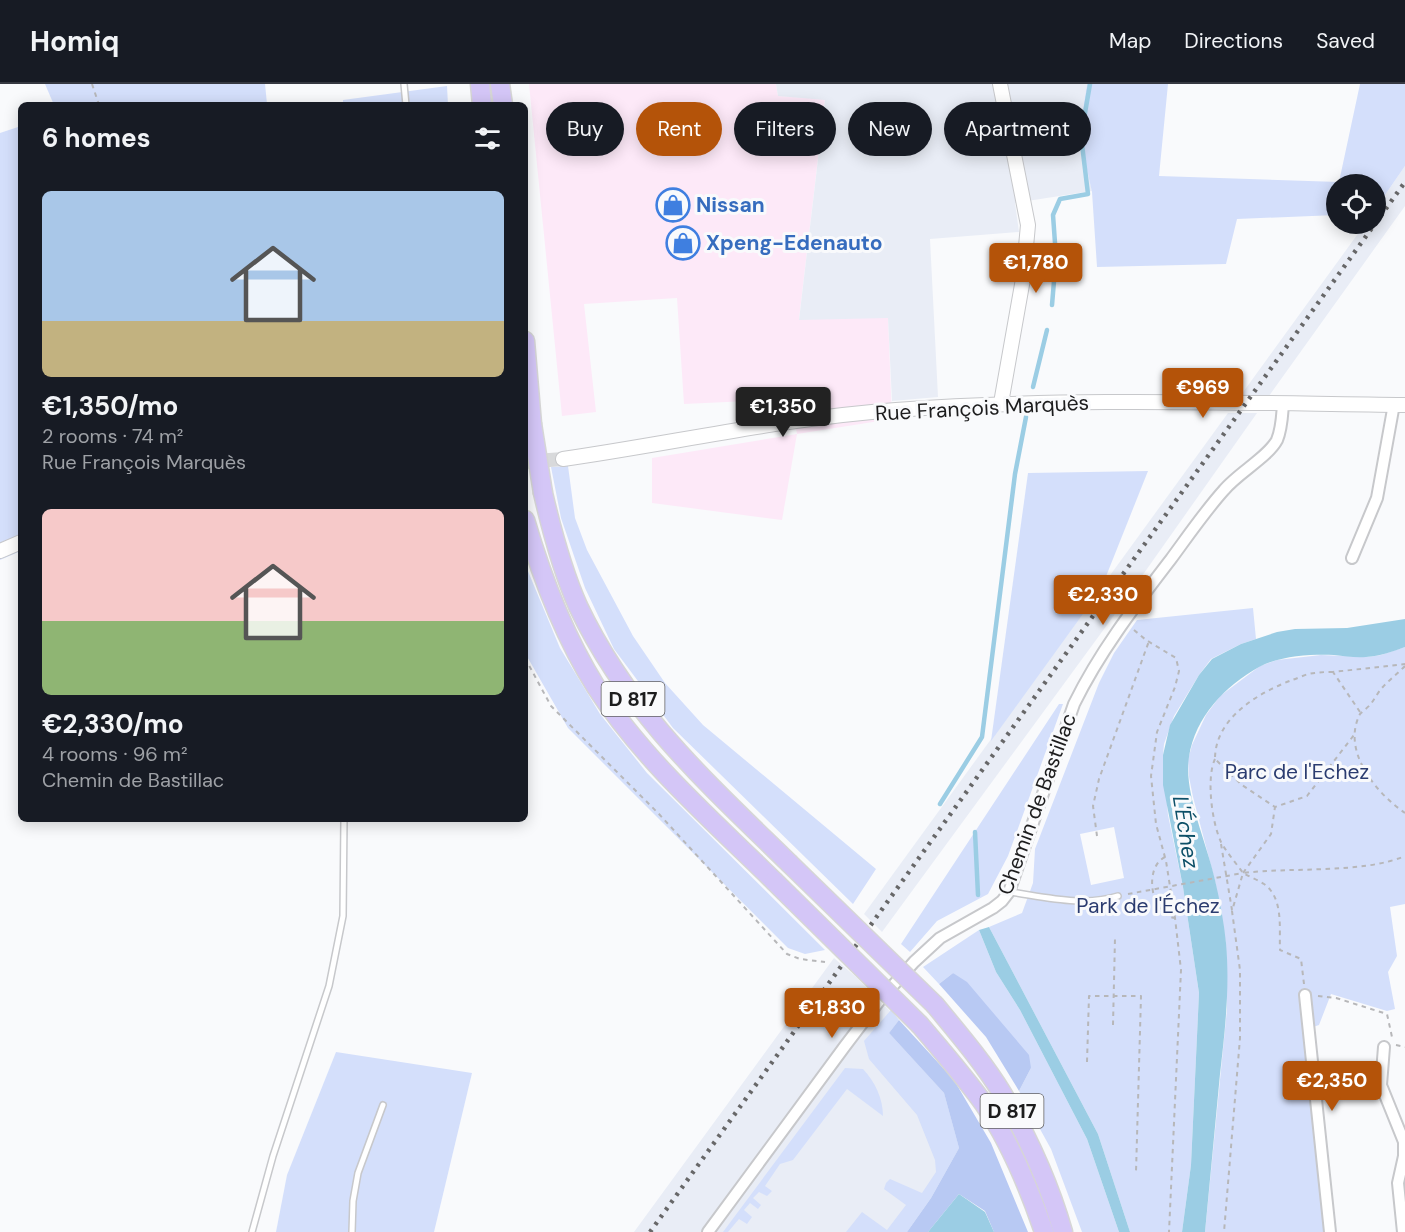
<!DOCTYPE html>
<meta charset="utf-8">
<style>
:root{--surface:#171b24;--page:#242831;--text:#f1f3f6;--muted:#9ea1a6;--line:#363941;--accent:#b45309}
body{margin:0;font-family:"DM Sans",sans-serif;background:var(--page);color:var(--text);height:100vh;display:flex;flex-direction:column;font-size:22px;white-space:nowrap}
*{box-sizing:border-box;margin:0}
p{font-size:20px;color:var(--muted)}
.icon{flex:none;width:33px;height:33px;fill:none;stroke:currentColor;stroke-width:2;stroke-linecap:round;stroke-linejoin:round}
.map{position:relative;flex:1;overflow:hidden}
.side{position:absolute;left:18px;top:18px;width:510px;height:720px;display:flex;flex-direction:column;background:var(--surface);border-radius:9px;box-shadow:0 3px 15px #0003}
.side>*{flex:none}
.hud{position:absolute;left:546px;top:18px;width:570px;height:54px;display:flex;gap:12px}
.fabs{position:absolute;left:1326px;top:90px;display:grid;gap:12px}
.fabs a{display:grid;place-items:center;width:60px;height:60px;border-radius:50%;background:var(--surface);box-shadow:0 3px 15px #0003;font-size:30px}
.price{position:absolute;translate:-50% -51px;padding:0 14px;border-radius:6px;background:var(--accent);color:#fff;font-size:20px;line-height:39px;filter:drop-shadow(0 2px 3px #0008)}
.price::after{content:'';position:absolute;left:50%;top:36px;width:18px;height:14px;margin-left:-9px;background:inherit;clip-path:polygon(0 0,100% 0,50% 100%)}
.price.active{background:#222;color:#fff}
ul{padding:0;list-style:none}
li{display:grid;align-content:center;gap:12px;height:318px;padding:0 24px}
li span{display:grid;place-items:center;height:186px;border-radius:9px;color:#555}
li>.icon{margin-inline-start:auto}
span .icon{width:108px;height:108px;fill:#fffc;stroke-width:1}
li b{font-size:26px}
h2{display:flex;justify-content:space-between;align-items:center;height:72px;padding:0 24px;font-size:26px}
.tag{padding:0 21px;border-radius:27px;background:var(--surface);box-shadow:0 3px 15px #0003;font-size:21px;line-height:54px}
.tag.active{background:var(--accent);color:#fff}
header{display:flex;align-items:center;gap:36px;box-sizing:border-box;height:84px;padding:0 30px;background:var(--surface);border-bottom:2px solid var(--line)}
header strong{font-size:28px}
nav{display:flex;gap:33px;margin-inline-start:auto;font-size:21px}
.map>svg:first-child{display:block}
.commercial{fill:#fde9f8}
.built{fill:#e9edf6}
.green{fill:#d4dffb;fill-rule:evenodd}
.forest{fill:#b8c9f3}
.water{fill:#9bcde4}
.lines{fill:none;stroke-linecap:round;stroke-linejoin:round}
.stream{stroke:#9bcde4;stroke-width:4.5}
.tertiary-tunnel{stroke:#d8d9db;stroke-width:14;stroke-dasharray:14 7;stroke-linecap:butt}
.service-casing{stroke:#c7c8cb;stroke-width:8}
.minor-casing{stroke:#c7c8cb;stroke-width:14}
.tertiary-casing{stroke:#c7c8cb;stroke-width:16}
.primary-casing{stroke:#d6d6d6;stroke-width:21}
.path{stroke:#b7b7b9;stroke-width:2;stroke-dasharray:4.5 4.5;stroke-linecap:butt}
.service{stroke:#fff;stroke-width:5}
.minor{stroke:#fff;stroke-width:10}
.tertiary{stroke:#fff;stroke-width:14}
.primary{stroke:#d4c6f7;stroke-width:18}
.rail{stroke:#676768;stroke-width:4.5;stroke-dasharray:3 6;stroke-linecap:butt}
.primary-bridge-casing{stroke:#d6d6d6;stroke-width:21;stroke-linecap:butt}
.primary-bridge{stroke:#d4c6f7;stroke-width:18}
.labels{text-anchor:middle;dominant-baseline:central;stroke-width:6;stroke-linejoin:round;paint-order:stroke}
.shield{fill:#f9fafc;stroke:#5f5f61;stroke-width:1.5}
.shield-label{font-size:20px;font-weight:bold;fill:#1d1d1e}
.shop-label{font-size:21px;font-weight:bold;fill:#366cbe;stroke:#f9fafc;text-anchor:start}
.street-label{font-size:21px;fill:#1d1d1e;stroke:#f9fafc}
.park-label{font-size:21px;fill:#2b3c70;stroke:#f9fafc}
.water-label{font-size:22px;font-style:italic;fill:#0c4f67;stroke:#f9fafc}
</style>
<header>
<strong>Homiq</strong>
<nav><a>Map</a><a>Directions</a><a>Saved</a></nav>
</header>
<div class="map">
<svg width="1405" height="1148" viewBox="0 0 1405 1148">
<rect width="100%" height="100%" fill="#f9fafc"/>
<polygon class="commercial" points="529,0 776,0 778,12 825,15 799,235 888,233 892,335 797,350 782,436 652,419 652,374 797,350 790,315 684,320 677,214 584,220 596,328 562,332"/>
<g class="built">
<polygon points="776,0 1087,0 1079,50 1092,107 1015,119 1019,148 930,155 938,313 892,317 888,234 799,236 825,16 778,12"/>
<polygon points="1405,82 1405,122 1269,312 1241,311 1365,140 1376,140 1376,124"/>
<polygon points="1228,329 1257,329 1118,526 882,848 864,830"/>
<polygon points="834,874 856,893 899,936 889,949 944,1009 959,1064 907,1148 634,1148"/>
</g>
<g class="green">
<polygon points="45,0 265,0 267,20 54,21"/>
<polygon points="1087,0 1168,0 1159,92 1339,98 1360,0 1405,0 1405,82 1376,124 1376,100 1336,100 1336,131 1237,135 1226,180 1097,183 1092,108 1079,50"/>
<polygon points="447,2 448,21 343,21 343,16"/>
<polygon points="21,42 21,467 0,476 0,49"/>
<polygon points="568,382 575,434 587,466 633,552 665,599 703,641 876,785 853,820 673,644 614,565 585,504 561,434 551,383"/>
<polygon points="1148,387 1101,505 991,657 1028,389"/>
<polygon points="525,480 560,564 600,630 647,689 825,866 805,870 788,864 568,644 525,569"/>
<path d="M 1253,524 L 1256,555 L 1241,560 L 1211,575 L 1199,591 L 1174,632 L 1164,660 L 1163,671 L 1168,731 L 1183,803 L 1199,909 L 1191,1081 L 1182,1148 L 1130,1148 L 1098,1050 L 989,843 L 1022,829 L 1033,799 L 1035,765 L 1099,599 L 1114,569 L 1137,536 ZM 1114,743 L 1124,794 L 1091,801 L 1080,750 Z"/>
<polygon points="1405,563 1405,820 1390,823 1397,872 1388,888 1395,925 1387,927 1331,910 1319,941 1313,943 1334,1148 1205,1148 1227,925 1226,860 1215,797 1193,713 1189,693 1188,676 1192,661 1206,631 1220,612 1260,582 1277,576 1321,571 1368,573 1381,571"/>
<polygon points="1059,620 1063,620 1008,772 988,810 937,837 910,868 901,860"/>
<polygon points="979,846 996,888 1020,926 1087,1055 1119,1148 1082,1148 1051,1065 1019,1007 1031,984 953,889 939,900 923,883"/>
<polygon points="891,926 899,936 889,949 944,1009 959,1064 931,1114 907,1148 846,1148 862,1128 887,1146 906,1121 884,1105 886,1099 890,1095 922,1109 936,1088 935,1076 917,1031 869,975 864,957"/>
<polygon points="336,968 472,989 434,1148 276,1148 287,1091"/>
<path d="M 845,984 L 863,985 C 875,998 883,1014 883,1032 L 847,1005 L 793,1076 L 780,1080 L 765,1102 L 772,1107 L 767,1112 L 759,1108 L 753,1114 L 761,1121 L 758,1125 L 750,1119 L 744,1126 L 752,1133 L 747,1140 L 739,1135 L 728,1148 L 723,1148 Z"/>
</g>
<g class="forest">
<polygon points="953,889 967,898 1029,971 1031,984 1019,1007 986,953 939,900"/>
<polygon points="899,936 954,996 991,1059 1028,1148 994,1148 985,1127 959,1110 928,1148 907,1148 931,1114 959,1064 944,1009 889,949"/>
</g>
<g class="water">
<path d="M 1405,535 L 1405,563 C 1392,568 1380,572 1366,573 C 1355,574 1345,572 1334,571 C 1311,570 1279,572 1259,583 C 1225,602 1195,633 1189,673 C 1183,708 1208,762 1215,796 C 1220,817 1224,839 1226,859 C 1230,903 1225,947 1220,990 C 1215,1043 1210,1095 1205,1148 L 1182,1148 L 1191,1081 L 1199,909 L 1183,803 L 1163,701 L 1163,671 L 1170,641 L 1199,591 L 1212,575 L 1241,560 L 1277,548 L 1295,545 L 1347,544 Z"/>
<polygon points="989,843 1098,1050 1130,1148 1119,1148 1087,1055 1020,926 996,888 979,846"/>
<polygon points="959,1110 985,1128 994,1148 928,1148"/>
</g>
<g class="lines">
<g class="stream">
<polyline points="1052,221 1056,173 1053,131 1060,115 1088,110 1081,52 1090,0"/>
<polyline points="1033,303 1047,246"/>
<polyline points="940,720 982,653 1015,390 1026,333"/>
<polyline points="975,748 978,811"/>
</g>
<polyline class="tertiary-tunnel" points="525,378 563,375"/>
<g class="service-casing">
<g id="service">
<polyline points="404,0 406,21"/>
<path d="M 1010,808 C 1045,813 1084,823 1118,812"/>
<polyline points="252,1148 273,1072 329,902 343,832 344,735"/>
<polyline points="352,1148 353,1117 358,1089 383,1021"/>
</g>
</g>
<g class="minor-casing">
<g id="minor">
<polyline points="1352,474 1377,414 1394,320"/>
<polyline points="1305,911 1330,1148"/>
<polyline points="1384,963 1381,1001 1404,1058 1404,1072 1398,1099 1403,1148"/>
<path d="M 708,1148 L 845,962 L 880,916 L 914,878 L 940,854 L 993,824 L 1002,817 L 1009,808 L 1074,620 C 1100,567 1135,522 1171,475 C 1188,452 1205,427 1224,406 C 1238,389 1268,373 1277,356 C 1282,344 1282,332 1283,320"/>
</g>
</g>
<g class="tertiary-casing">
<g id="tertiary">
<polyline points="1000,0 1028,141 1023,195 1001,319"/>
<path d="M 563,375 C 674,359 784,334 896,326 C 1065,313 1236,319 1405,321"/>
<polyline points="0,467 21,458"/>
</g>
</g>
<g class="primary-casing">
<g id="primary">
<polyline points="480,0 482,21"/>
<polyline points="500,0 503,21"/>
<polyline points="525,257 532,340"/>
<path d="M 543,409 C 552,448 562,486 578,522 C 628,628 707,699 789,779"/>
<path d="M 525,436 C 542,494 564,552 596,603 C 644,677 712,736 774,797"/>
<path d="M 935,921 C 958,949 983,978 1002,1009 C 1028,1053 1049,1099 1063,1148"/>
<path d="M 920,941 C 942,967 964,992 984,1020 C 1010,1058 1029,1104 1044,1148"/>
</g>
</g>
<g class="path">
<polyline points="92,0 99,21"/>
<polyline points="1134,546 1146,556 1176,574 1179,587 1175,603 1157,648 1151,692 1156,740 1166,777 1175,834 1181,886 1169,1148"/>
<polyline points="525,574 551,622 659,730 787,870 800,875 825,878"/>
<path d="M 1405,582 C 1397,590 1388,597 1381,605 C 1377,610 1374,616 1370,621 C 1367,624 1363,627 1360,630 C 1341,667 1376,709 1405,729"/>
<path d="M 1333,588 C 1327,588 1321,588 1315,589 C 1307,589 1299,594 1292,596 C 1258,609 1215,634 1215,675 L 1242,701 L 1275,723 L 1307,712 L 1354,651"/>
<polyline points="1360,628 1333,588 1405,580"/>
<path d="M 1215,675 C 1206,694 1212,739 1221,758 C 1227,769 1236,779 1243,789 L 1232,827 L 1240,886 L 1240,954 L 1224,1148"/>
<polyline points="1097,752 1093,722 1099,695 1149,557"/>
<polyline points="1221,760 1232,826"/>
<path d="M 1165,773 C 1143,784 1151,831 1175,834"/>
<polyline points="1128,810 1243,789 1271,750 1275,723"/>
<path d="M 1304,900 L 1301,875 L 1280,866 C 1279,845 1284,814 1264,800 C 1258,796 1250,793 1243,789 C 1290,783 1363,790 1405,772"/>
<polyline points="1318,912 1336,914 1387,930 1392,953"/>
<polyline points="1113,941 1115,854"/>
<polyline points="1396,961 1405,963"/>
<polyline points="1087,978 1089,912 1141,912 1136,1088"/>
</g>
<use href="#service" class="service"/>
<use href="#minor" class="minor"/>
<use href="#tertiary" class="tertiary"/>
<use href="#primary" class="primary"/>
<polyline class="rail" points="650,1148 1405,98"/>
<g class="primary-bridge-casing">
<g id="primary-bridge">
<polyline points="532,340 543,409"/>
<polyline points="789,779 935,921"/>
<polyline points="774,797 920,941"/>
</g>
</g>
<use href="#primary-bridge" class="primary-bridge"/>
</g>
<defs>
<g id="shop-ring" transform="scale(1.725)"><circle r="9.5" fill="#f9fafc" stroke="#3f7fe0" stroke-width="1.5"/><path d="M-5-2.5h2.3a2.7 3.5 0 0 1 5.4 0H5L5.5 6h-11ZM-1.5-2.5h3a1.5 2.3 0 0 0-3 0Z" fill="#3f7fe0"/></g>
</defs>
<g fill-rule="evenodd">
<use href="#shop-ring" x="673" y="121"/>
<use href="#shop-ring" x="683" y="159"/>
</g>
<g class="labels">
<g class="shield">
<rect x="601.5" y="598" width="63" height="34" rx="4.5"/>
<rect x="980.5" y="1010" width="63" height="34" rx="4.5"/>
</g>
<g class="shield-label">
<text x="633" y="615">D 817</text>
<text x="1012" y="1027">D 817</text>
</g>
<g class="shop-label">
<text x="696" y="121">Nissan</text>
<text x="706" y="159">Xpeng-Edenauto</text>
</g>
<g class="street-label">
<text transform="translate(982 324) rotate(-3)">Rue François Marquès</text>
<text transform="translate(1037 720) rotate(-70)">Chemin de Bastillac</text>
</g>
<g class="park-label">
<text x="1297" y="688">Parc de l'Echez</text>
<text x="1148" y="822">Park de l'Échez</text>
</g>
<g class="water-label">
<text transform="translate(1186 748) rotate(81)">L'Échez</text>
</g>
</g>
</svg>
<div class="fabs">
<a><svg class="icon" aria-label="locate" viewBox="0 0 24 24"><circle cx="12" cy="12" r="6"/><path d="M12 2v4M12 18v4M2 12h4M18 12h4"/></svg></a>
</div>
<b class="price" style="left:1036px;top:210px">€1,780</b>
<b class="price" style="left:1203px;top:335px">€969</b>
<b class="price active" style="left:783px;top:354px">€1,350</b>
<b class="price" style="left:1103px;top:542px">€2,330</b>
<b class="price" style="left:832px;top:955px">€1,830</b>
<b class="price" style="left:1332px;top:1028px">€2,350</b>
<div class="hud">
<a class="tag">Buy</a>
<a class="tag active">Rent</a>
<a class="tag">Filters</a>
<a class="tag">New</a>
<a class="tag">Apartment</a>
</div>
<section class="side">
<h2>6 homes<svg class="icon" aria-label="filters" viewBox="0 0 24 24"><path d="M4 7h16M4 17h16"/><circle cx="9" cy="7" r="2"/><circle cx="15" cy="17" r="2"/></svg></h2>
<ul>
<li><span style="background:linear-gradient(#a9c7e8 70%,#c2b280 0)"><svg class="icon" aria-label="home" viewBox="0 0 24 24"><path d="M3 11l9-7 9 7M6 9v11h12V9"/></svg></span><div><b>€1,350/mo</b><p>2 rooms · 74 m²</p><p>Rue François Marquès</p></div></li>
<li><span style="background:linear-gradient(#f6c9c9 60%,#8fb573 0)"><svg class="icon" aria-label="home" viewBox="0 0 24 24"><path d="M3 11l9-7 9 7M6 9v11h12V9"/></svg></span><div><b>€2,330/mo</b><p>4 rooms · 96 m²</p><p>Chemin de Bastillac</p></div></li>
</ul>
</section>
</div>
